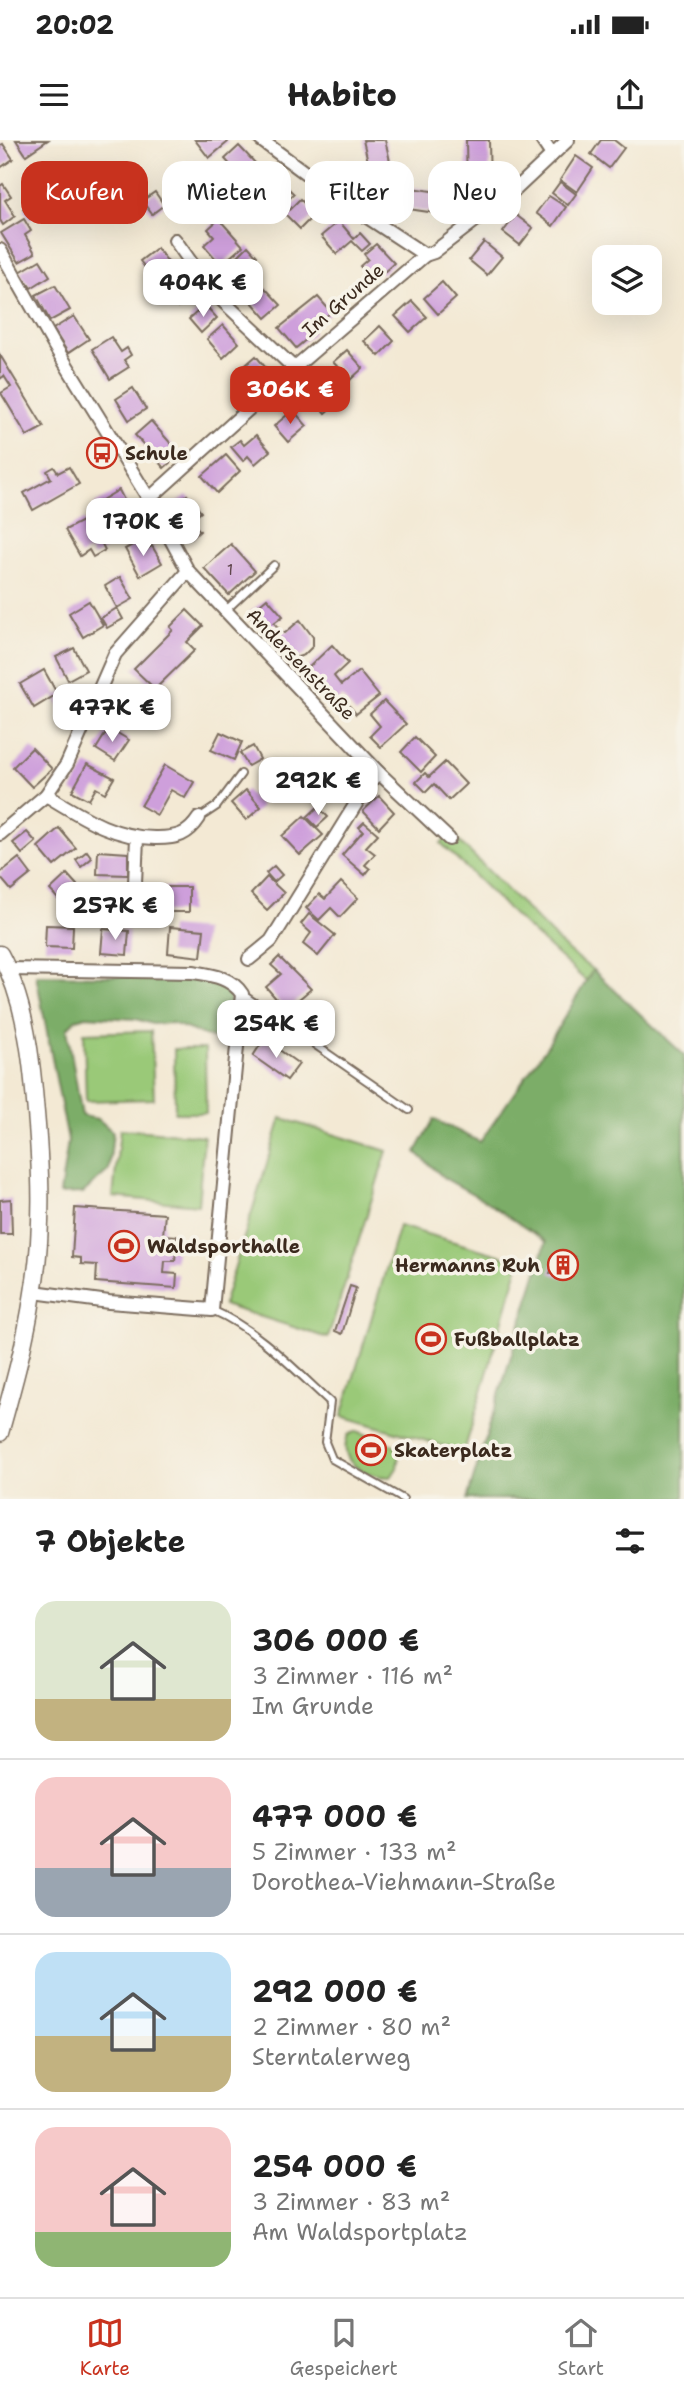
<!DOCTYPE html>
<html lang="de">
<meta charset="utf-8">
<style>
:root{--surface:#fff;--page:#f6f6f6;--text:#222;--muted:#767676;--line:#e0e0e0;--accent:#c8321e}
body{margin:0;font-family:"Shantell Sans",sans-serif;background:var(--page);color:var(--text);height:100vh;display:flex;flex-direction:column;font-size:26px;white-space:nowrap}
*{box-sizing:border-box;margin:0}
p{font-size:23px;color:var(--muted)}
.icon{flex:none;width:38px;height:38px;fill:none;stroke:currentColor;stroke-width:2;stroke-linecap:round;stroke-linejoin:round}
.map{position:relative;height:1359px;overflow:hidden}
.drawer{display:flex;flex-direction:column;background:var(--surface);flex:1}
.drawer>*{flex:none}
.top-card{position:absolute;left:21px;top:21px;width:642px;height:63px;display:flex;gap:14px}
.tools{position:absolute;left:592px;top:105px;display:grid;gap:14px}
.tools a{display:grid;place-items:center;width:70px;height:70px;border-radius:14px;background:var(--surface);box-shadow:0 7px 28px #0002;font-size:35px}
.price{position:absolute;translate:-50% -60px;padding:0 16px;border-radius:14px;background:#fff;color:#222;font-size:23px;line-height:46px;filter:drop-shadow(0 2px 4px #0008)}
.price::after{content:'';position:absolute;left:50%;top:42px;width:21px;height:16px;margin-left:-10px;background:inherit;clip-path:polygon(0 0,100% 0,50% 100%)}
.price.active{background:var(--accent);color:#fff}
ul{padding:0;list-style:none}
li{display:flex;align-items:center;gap:21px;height:175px;padding:0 35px}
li+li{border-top:2px solid var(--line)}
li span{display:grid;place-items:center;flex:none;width:196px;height:140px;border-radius:21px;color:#555}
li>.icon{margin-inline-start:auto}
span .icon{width:84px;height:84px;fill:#fffc;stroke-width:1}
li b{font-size:30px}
h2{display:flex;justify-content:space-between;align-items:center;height:84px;padding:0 35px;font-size:30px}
.tag{padding:0 24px;border-radius:21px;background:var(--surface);box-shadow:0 7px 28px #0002;font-size:24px;line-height:63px}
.tag.active{background:var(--accent);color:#fff}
.status{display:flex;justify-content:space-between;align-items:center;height:49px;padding:0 35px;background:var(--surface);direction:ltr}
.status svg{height:19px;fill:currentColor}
header{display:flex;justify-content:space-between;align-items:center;height:91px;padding:0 35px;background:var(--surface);font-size:32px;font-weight:700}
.menu{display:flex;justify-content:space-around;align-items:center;height:98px;border-top:2px solid var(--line);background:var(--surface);font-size:19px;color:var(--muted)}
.menu a{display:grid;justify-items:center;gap:4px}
.menu .active{color:var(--accent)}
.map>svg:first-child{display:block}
.green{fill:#9ac978;stroke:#6a7a4b;stroke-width:2}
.forest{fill:#7bad68;stroke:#5b6c43;stroke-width:2}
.building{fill:#ce9fdb}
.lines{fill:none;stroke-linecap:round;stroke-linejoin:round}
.lane-casing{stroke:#7b6d5e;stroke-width:10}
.street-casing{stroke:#7b6d5e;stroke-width:16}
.secondary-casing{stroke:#7b6d5e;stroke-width:19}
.lane{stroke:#fff;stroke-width:6}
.street{stroke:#fff;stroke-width:12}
.secondary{stroke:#fff;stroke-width:16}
.labels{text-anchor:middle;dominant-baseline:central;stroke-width:7;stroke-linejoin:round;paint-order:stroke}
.number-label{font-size:16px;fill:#60474d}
.street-label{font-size:19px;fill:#3b2a1e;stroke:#f7f3e8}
.poi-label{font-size:19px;font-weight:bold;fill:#3b2a1e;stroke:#f7f3e8;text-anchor:start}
</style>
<div class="status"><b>20:02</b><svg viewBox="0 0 49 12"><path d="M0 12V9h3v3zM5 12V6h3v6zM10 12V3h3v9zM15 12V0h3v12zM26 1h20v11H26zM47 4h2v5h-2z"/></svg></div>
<header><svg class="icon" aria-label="menu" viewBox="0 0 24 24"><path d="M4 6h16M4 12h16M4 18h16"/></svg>Habito<svg class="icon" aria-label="share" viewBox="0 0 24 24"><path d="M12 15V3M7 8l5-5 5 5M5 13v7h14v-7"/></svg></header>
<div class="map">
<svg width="684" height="1359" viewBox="0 0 684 1359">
<rect width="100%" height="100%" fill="#f7f3e8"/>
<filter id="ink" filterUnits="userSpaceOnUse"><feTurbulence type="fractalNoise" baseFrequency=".0143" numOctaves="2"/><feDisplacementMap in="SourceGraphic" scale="14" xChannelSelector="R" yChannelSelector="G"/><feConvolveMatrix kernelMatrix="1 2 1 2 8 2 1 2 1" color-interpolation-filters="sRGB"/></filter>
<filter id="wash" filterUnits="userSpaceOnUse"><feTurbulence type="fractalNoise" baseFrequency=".00686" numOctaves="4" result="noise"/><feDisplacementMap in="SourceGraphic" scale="28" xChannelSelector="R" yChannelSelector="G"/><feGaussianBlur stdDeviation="1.57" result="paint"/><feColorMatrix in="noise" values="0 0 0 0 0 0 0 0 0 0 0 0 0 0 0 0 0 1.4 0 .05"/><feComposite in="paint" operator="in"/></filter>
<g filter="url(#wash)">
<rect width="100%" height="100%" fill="#f3e9d4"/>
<g class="green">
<polygon points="452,694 568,811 593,830 586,841 519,780 441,703"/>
<polygon points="151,891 154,959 86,961 84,893"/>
<polygon points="174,909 205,909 206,973 175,973"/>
<polygon points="281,978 387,1011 328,1198 223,1165"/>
<polygon points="120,989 204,996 198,1065 113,1057"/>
<polygon points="399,1086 520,1121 464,1312 342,1276"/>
<path d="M 357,1291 L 394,1305 L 399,1315 L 397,1328 L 391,1337 C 366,1337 337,1324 348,1295 Z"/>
</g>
<g class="forest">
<polygon points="593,830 684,915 684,1359 467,1359 546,1102 484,1060 444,1038 416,1012 434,979 480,1002 547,906"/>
<polygon points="36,835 186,837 229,848 232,884 225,903 172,883 152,884 136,879 85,876 75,880 67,889 82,976 98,979 113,992 109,1030 83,1053 60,1054 68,1001"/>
</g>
<g id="blocks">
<g class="building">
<polygon points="16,0 48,0 26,15"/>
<polygon points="195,0 227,0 228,2 209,18"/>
<polygon points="363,0 385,0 390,21 369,26"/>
<polygon points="466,0 489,0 490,48 467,49"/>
<polygon points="601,0 614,0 624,8 609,28 591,14"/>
<polygon points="3,4 13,19 0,28 0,6"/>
<polygon points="239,6 257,25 242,38 225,19"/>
<polygon points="576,16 593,28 577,52 560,40"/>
<polygon points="275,35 294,54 279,68 260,49"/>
<polygon points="560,42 576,54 568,65 552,53"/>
<polygon points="3,44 11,56 5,60 15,76 3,85 0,80 0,46"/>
<polygon points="179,45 191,61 174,73 163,58"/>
<polygon points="391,45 452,54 449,75 388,66"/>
<polygon points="155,52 164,65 152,74 142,61"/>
<polygon points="41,56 48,67 30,79 23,69"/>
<polygon points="549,56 566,67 553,86 536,73"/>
<polygon points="300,59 315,74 300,89 285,74"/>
<polygon points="516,75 533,88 520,105 503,92"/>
<polygon points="24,79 31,91 25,95 35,113 19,122 1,93"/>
<polygon points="219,79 243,106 221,125 204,105 214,96 208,89"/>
<polygon points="339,81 354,99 360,93 370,104 362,111 352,101 337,114 321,96"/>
<polygon points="484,102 502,117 487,135 469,120"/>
<polygon points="376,104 394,123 382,134 376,127 367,134 360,126 368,119 364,114"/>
<polygon points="248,106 257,116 247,126 237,117"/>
<polygon points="157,108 172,127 155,140 140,121"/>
<polygon points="40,120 50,136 31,148 20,132"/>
<polygon points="240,124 256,141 244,153 228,136"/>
<polygon points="177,132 195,152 178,167 161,146"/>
<polygon points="442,142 456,158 438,174 424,158"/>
<polygon points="55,145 70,170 50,181 36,155"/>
<polygon points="265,148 281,165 266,178 251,161"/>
<polygon points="318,157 331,172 311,190 314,193 296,208 279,188"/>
<polygon points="412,161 427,177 410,192 395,176"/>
<polygon points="205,165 217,178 201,193 189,179"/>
<polygon points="74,176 89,199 68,213 53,189"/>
<polygon points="223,185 239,203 223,218 207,199"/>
<polygon points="380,186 394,201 379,216 364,201"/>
<polygon points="111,197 121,212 127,208 131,215 124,220 129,227 110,239 92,209"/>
<polygon points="347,210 363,228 350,240 333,222"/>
<polygon points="0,215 44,287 27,296 1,253 11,247 4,236 0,239"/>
<polygon points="256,216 271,234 248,253 240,244 248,237 241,229"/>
<polygon points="328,242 342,258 325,273 311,257"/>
<polygon points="133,248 146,269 129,280 116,259"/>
<polygon points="293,270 307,286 288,302 274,286"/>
<polygon points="151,281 180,314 164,328 135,295"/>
<polygon points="256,295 270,311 255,324 248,316 243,321 231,307 240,300 244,305"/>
<polygon points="226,315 240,331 217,353 202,336"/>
<polygon points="54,327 58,333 69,327 79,344 33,370 24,353 51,338 47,331"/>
<polygon points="119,350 128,368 105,381 95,364"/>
<polygon points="187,355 201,372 185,385 171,368"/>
<polygon points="84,380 95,400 99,398 105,410 93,417 89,410 80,416 65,390"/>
<polygon points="192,382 200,391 192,398 184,389"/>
<polygon points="138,402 143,411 152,406 162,423 140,436 125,409"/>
<polygon points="231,404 255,431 229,455 204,428"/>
<polygon points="120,437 133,459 117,468 105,446"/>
<polygon points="267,458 283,476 274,483 280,490 285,493 300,480 313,497 313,506 304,515 291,519 248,474"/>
<polygon points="89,461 103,485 83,497 69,473"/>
<polygon points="117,468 123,479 107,488 101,478"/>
<polygon points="187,470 203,486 187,502 195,510 155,549 134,529 173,490 170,487"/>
<polygon points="332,505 348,523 334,536 341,545 359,531 379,556 356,574 342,557 334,563 307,529"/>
<polygon points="74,508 86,530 68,540 56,517"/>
<polygon points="44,530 58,555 75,545 83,559 62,571 54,556 34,568 20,544"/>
<polygon points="133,548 155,563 142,583 120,569"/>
<polygon points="384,561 406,584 381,607 370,596 380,586 370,574"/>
<polygon points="109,588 129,600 115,621 96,609"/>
<polygon points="220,592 242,602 234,620 211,610"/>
<polygon points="415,597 435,617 421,632 401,612"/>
<polygon points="253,606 260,619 248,626 240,613"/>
<polygon points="32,608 52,629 32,647 13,627"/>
<polygon points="445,622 466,644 449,660 434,644 426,652 416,642 425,633 429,637"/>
<polygon points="87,624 114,638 105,653 96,648 89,660 72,651"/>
<polygon points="334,624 352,642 337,657 319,639"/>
<polygon points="165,625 194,642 185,658 171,650 157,675 141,666"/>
<polygon points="246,650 261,667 246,680 231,663"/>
<polygon points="379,656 394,672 379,688 363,671"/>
<polygon points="318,667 328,677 317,687 307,677"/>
<polygon points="304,676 323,695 300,715 282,696"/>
<polygon points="364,682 378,694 366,707 375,714 365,725 370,729 365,735 342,715 363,691 359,687"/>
<polygon points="59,688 76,708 54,726 38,707"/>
<polygon points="27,692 36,702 22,714 13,703"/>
<polygon points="87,711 92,718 81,727 76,720"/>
<polygon points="98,711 128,713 128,735 97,734"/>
<polygon points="19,718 31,734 11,750 0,737 0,733"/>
<polygon points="274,726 282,735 274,742 266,733"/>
<polygon points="67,734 85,754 68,770 50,750"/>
<polygon points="267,737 284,753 267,770 251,754"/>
<polygon points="341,742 358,758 340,777 331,768 319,780 306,768 319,754 325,759"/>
<rect x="159" y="747" width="30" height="25"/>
<polygon points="89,762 90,772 78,774 77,763"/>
<polygon points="309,774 335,795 318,816 303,804 311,793 301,784"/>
<polygon points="46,785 73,786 72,808 45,807"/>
<polygon points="170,787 204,790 201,817 168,813"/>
<polygon points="103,789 129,791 127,815 101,813"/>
<polygon points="279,817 311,849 286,870 266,847 281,834 271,825"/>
<polygon points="264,899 299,924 287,940 253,916"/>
<polygon points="11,1059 12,1094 0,1094 0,1060"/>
<polygon points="75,1068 165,1074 163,1095 177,1096 175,1121 165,1121 164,1133 177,1134 176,1148 96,1142 97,1125 81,1124 81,1118 72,1117"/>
<polygon points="557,1112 575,1117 568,1139 550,1133"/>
<polygon points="350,1146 356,1148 342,1194 335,1191"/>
</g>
</g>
</g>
<g filter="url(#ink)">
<use href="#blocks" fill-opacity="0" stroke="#7b6d5e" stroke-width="2"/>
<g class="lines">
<g class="lane-casing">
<g id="lane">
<polyline points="225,471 274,425"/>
<polyline points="199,678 217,666 241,634"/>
<polyline points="242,854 409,970"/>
<path d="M 212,1170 C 258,1190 294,1229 330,1262 L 325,1302 L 332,1319 L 403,1359"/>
</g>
</g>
<g class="street-casing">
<g id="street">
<polyline points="261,0 346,63 425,115"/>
<polyline points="542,0 552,15"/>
<polyline points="175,100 209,148 294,228"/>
<polyline points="0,110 54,205 149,359 188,431 379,633 449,699"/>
<polyline points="149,359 294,228 425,115 434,112 515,50 568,0"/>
<path d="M 46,655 C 81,676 115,699 157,698 C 177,698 188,695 199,678"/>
<polyline points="0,694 46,655 67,624 115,514 188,431"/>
<polyline points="124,769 135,743 137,698"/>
<polyline points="249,819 271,801 370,641 379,633"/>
<path d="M 8,829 L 193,832 C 211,835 231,837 242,854 L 212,1170 L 109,1162 L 34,1152"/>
</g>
</g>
<g class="secondary-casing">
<path id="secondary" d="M 0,814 C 24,858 31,912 35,962 C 41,1026 44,1090 33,1153 C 26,1200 13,1247 0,1293"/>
</g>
<use href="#lane" class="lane"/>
<use href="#street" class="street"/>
<use href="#secondary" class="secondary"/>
</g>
</g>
<defs>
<g id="bus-ring" transform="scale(1.575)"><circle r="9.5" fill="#f7f3e8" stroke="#c8321e" stroke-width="1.5"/><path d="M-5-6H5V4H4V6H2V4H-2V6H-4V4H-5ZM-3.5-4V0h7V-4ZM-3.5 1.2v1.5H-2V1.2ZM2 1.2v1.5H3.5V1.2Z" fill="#c8321e"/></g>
<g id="stadium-ring" transform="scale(1.575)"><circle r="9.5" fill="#f7f3e8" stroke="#c8321e" stroke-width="1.5"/><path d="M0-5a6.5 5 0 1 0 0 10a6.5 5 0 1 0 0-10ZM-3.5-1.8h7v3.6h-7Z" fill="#c8321e"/></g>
<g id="building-ring" transform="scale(1.575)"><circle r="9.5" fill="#f7f3e8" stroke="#c8321e" stroke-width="1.5"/><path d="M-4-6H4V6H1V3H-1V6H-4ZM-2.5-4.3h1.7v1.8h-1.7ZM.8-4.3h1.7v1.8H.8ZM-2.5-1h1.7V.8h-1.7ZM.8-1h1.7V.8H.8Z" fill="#c8321e"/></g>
</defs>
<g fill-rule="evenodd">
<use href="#bus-ring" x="102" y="313"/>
<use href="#stadium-ring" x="124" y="1106"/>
<use href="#building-ring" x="563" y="1125"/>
<use href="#stadium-ring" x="431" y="1199"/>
<use href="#stadium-ring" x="371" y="1310"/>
</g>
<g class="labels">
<g class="number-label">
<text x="230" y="429">1</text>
</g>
<g class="street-label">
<text transform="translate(343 160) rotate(-41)">Im Grunde</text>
<text transform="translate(301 524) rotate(46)">Andersenstraße</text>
</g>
<g class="poi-label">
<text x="125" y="313">Schule</text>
<text x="147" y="1106">Waldsporthalle</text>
<text x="540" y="1125" text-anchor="end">Hermanns Ruh</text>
<text x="454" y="1199">Fußballplatz</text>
<text x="394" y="1310">Skaterplatz</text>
</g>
</g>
</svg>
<div class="tools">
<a><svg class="icon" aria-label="layers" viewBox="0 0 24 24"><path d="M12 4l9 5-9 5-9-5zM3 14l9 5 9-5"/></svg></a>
</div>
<b class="price" style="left:203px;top:179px">404K €</b>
<b class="price active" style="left:290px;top:286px">306K €</b>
<b class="price" style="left:143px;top:418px">170K €</b>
<b class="price" style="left:112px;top:604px">477K €</b>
<b class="price" style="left:318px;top:677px">292K €</b>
<b class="price" style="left:115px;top:802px">257K €</b>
<b class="price" style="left:276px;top:920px">254K €</b>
<div class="top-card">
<a class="tag active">Kaufen</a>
<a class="tag">Mieten</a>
<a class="tag">Filter</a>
<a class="tag">Neu</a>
</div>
</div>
<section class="drawer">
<h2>7 Objekte<svg class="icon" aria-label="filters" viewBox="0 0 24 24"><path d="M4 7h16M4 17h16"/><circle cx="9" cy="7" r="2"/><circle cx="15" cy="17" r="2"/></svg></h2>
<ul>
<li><span style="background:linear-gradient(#dfe7d0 70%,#c2b280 0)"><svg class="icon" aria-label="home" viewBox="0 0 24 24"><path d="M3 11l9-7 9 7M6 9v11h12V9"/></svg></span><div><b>306 000 €</b><p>3 Zimmer · 116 m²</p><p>Im Grunde</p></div></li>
<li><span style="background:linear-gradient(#f6c9c9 65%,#9aa5b1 0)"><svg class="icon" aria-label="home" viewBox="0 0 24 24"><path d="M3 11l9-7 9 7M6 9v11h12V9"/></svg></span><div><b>477 000 €</b><p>5 Zimmer · 133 m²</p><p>Dorothea-Viehmann-Straße</p></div></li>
<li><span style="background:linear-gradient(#bfe0f5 60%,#c2b280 0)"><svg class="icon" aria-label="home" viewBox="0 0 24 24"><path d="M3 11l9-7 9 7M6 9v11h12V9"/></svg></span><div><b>292 000 €</b><p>2 Zimmer · 80 m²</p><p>Sterntalerweg</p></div></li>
<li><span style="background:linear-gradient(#f6c9c9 75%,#8fb573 0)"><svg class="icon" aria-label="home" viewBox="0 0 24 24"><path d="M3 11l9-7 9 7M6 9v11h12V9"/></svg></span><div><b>254 000 €</b><p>3 Zimmer · 83 m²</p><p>Am Waldsportplatz</p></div></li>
</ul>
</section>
<nav class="menu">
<a class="active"><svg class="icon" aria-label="map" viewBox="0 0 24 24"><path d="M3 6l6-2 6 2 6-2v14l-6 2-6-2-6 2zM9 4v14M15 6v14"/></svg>Karte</a>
<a><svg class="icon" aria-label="saved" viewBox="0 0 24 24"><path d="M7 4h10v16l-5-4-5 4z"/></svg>Gespeichert</a>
<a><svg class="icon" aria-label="home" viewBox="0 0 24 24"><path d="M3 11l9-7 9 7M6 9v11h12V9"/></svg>Start</a>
</nav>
